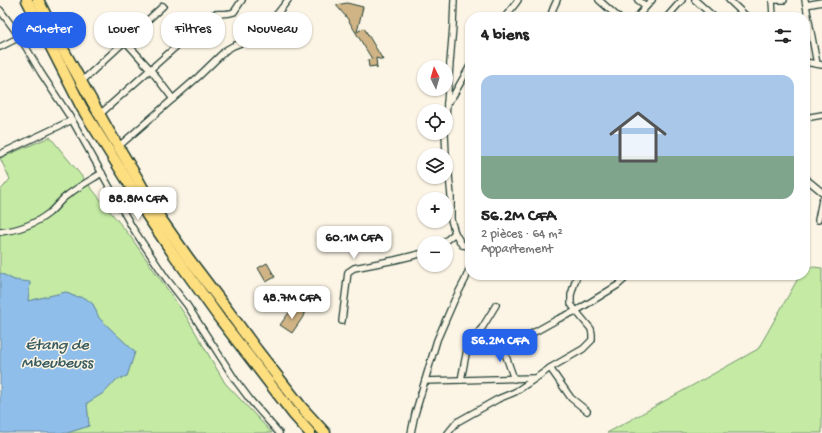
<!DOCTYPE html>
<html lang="fr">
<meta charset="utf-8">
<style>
:root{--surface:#fff;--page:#f6f6f6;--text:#222;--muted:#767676;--accent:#2563eb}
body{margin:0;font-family:"Gochi Hand",sans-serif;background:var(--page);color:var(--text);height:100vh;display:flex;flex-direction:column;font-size:15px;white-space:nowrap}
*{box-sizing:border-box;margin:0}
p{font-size:13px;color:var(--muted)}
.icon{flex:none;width:22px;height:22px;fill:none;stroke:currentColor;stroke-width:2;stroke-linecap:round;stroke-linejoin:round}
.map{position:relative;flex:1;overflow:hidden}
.details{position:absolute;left:465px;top:12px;width:345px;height:268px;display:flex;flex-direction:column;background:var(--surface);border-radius:16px;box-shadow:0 1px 3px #0004}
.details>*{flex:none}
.hud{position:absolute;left:12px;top:12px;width:380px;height:36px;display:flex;gap:8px}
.needle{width:26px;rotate:355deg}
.fabs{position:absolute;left:417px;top:60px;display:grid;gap:8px}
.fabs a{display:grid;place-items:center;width:36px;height:36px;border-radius:50%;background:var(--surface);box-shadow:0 1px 3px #0004;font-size:20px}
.price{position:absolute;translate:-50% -34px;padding:0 9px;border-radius:8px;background:#fff;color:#222;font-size:13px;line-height:26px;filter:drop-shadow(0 1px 2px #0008)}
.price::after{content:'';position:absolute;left:50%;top:24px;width:12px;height:9px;margin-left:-6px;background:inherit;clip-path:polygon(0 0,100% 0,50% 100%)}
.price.selected{background:var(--accent);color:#fff}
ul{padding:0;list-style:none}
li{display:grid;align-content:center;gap:8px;height:212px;padding:0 16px}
li span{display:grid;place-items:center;height:124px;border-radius:12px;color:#555}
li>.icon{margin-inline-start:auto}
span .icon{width:72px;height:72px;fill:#fffc;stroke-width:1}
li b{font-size:17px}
h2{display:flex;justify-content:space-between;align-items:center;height:48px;padding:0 16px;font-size:17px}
.chip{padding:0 14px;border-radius:16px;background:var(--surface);box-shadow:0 1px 3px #0004;font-size:14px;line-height:36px}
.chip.selected{background:var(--accent);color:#fff}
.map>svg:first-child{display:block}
.green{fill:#c4eaa4;stroke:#72946c}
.water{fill:#90beea;stroke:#638aa1}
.building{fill:#d0b485;stroke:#1f3d34}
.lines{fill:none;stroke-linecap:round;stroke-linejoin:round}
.street-casing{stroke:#1f3d34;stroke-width:8}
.highway-casing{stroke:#1f3d34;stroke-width:13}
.street{stroke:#fcf5e5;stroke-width:5.5}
.highway{stroke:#fedf80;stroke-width:10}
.labels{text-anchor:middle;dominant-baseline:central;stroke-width:3;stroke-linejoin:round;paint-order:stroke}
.water-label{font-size:16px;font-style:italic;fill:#3b5d62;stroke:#fcf5e5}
</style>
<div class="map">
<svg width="822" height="433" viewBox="0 0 822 433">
<rect width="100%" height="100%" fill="#fcf5e5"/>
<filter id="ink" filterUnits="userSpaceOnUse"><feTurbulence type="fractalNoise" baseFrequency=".025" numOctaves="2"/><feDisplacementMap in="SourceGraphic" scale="8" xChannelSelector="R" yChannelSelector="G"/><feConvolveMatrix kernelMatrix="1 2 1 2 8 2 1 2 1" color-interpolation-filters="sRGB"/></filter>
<g filter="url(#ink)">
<g class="green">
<polygon points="50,137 130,236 186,316 225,383 272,433 67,433 89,426 87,403 105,392 116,380 127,376 135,352 99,318 93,304 85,298 73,296 66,292 28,301 30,283 14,280 0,273 0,191 10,179 0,158"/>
<polygon points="805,266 822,268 822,433 607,433 758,349 800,275 805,275"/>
</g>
<polygon class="water" points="0,273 14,280 30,282 28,301 66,292 73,296 85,298 93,304 99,318 135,352 127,376 116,380 105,392 87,403 89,426 67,433 0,433"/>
<g class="building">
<polygon points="347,3 363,7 357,32 364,28 383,60 376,58 377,69 376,66 369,67 368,60 372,59 347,18 336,5"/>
<polygon points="267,263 275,277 266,282 258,268"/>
<polygon points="293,307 305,314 292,333 280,325"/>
</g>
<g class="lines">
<g class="street-casing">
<g id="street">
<polyline points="599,0 618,17"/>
<polyline points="638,0 646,6"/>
<polyline points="695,0 714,17"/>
<polyline points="729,0 747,17"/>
<polyline points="772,0 773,17"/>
<polyline points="772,0 784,0"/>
<polyline points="805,0 817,64"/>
<polyline points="806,5 822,2"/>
<polyline points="0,10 20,37 41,73 72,120 132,227 166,278 187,305 236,381 251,401 279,433"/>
<polyline points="505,17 516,3 518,0"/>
<path d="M 551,17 C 551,11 555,5 557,0"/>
<polyline points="637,17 652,0"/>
<polyline points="667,17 682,0"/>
<polyline points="125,41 150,69 173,99"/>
<polyline points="0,47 20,37"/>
<polyline points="805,62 822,65"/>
<polyline points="81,82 163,6"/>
<polyline points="447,103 453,96 470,66"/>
<path d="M 99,115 L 197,28 C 201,23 207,16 213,14 C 219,13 226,15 234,12 L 242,0"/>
<polyline points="446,117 450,63 453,26 454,0"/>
<polyline points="805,118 822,115"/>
<polyline points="445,133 446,155 449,175 451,196 451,220 455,233 462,245 470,246"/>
<polyline points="118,147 198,77 226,50 233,46 241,43 255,42 288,0"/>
<polyline points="0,154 72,120"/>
<polyline points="805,178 822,192"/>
<polyline points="818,220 822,200"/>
<path d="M 0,232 C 19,230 34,225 49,213 C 55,208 59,202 65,197 C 76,188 89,181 102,173"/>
<polyline points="443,243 455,233"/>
<polyline points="342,321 348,272 354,268 395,260 424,253"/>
<polyline points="501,342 514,379"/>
<polyline points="468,344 496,343 522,339 558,319 576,311 618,285 629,275"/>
<polyline points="550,368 571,398 587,411"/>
<polyline points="461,380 468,344 482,328 496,305"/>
<polyline points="425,381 535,378"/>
<polyline points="411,433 415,414 437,340 454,301 465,280 470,267"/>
<polyline points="448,433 457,422 498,399 515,392 536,378 550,368 583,349 592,340 592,334 591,329 576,311 571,304 571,295 577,275"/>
</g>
</g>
<g class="highway-casing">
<g id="highway">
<polyline points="27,0 82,108 127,180 147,215 172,252 220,319 294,415 310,433"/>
<polyline points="38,0 64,51 107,128 136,176 156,212 189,259 229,312 257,350 303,409 325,433"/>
</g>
</g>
<use href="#street" class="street"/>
<use href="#highway" class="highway"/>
</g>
</g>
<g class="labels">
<g class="water-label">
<text x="57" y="346">Étang de<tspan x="57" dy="18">Mbeubeuss</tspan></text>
</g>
</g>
</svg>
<div class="fabs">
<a><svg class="needle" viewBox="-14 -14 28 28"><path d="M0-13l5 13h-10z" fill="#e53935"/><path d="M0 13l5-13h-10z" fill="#767676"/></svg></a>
<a><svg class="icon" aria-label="locate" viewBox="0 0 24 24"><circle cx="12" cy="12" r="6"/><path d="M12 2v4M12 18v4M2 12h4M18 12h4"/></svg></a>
<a><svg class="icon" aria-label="layers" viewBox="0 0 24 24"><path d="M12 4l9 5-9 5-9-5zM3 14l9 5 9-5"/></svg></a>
<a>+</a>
<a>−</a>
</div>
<b class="price" style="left:138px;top:221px">88.8M CFA</b>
<b class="price" style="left:354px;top:260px">60.1M CFA</b>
<b class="price" style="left:292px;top:320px">48.7M CFA</b>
<b class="price selected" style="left:500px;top:363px">56.2M CFA</b>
<div class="hud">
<a class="chip selected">Acheter</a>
<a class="chip">Louer</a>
<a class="chip">Filtres</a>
<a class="chip">Nouveau</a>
</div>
<section class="details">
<h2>4 biens<svg class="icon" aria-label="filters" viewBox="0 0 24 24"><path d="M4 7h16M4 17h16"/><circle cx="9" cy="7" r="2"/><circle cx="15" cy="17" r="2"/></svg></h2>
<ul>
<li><span style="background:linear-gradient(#a9c7e8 65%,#7fa58c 0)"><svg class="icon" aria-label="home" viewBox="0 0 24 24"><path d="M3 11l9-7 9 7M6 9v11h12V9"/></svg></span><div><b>56.2M CFA</b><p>2 pièces · 64 m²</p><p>Appartement</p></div></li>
</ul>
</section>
</div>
